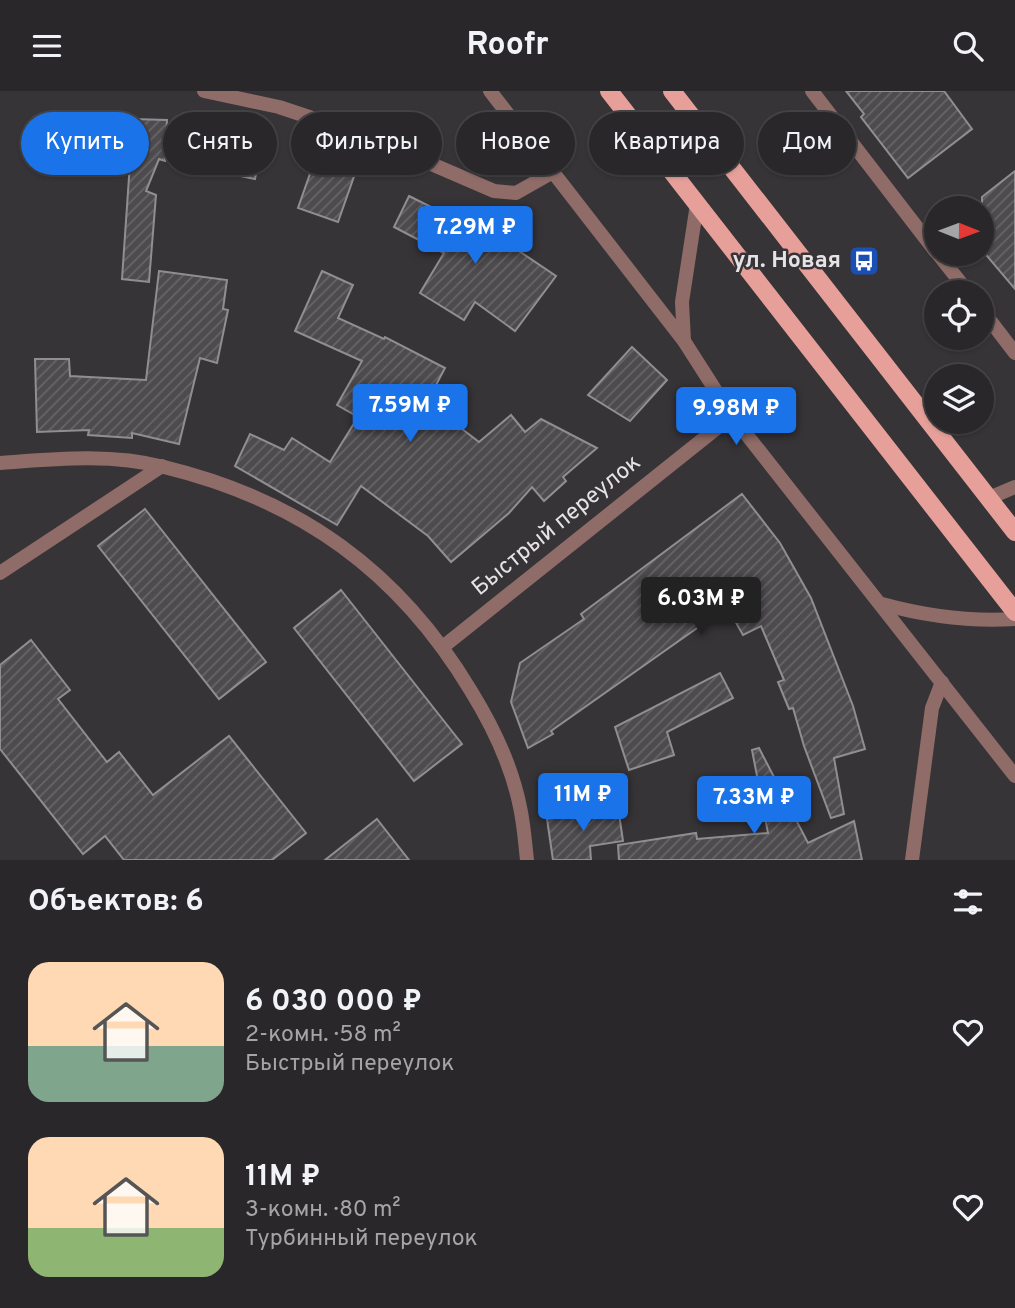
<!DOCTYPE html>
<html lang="ru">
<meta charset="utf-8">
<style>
:root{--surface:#29272a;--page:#353336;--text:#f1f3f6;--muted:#a5a5a8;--line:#454447;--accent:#1a73e8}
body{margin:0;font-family:Overpass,sans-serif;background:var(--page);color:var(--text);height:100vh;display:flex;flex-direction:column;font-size:26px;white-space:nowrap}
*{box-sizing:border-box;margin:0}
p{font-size:23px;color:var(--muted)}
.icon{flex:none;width:38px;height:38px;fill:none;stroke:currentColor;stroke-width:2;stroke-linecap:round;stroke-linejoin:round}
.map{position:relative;height:769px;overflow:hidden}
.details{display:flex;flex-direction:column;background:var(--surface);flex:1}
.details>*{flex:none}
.top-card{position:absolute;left:21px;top:21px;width:973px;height:63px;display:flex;gap:14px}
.needle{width:46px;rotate:91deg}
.controls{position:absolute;left:924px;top:105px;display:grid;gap:14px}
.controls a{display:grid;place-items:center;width:70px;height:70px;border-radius:50%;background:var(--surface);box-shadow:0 2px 5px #0004,0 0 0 2px var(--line);font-size:35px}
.price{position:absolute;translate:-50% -60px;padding:0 16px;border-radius:7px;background:var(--accent);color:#fff;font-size:23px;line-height:46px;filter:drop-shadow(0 2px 4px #0008)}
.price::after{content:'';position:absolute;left:50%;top:42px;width:21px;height:16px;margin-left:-10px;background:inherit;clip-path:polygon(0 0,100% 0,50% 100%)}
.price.active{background:#222;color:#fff}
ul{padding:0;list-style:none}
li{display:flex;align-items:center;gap:21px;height:175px;padding:0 28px}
li span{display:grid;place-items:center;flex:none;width:196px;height:140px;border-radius:21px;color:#555}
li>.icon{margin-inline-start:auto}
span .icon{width:84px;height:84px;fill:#fffc;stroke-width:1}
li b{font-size:30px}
h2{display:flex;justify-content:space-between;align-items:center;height:84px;padding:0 28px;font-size:30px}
.pill{padding:0 24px;border-radius:32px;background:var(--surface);box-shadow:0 2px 5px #0004,0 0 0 2px var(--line);font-size:24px;line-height:63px}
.pill.active{background:var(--accent);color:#fff}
header{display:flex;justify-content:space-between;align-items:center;height:91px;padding:0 28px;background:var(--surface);font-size:32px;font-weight:700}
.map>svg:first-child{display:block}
.building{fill:url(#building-hatch);stroke:#918e92;stroke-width:2}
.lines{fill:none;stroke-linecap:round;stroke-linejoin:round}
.service{stroke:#8f6c68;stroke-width:14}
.minor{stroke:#8f6c68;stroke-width:14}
.primary{stroke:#e7a099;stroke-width:18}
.labels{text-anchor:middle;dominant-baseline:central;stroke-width:5;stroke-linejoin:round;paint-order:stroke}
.poi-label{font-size:23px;font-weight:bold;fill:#e5e3e5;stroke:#373438;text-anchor:end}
.street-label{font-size:23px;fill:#e5e3e5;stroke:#373438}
</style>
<header><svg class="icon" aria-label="menu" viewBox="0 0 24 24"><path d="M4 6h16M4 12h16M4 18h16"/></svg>Roofr<svg class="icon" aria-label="search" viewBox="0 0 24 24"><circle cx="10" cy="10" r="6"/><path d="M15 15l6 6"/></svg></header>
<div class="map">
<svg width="1015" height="769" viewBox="0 0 1015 769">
<defs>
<pattern id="building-hatch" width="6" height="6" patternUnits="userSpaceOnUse" patternTransform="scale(1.75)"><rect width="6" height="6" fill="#4e4b4f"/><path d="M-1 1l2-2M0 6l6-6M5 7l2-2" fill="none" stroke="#676568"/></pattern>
</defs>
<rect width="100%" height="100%" fill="#373438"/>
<g class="building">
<polygon points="846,0 944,0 972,38 908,87 861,26 864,23"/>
<polygon points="133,28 167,29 165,70 159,68 146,100 156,104 149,191 122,188"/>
<polygon points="235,36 264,42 255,88 226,82"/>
<polygon points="318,60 358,74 338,131 298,117"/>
<polygon points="1015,80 1015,198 982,159 982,106"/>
<polygon points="409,105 463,132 467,125 556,185 515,240 475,211 464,229 420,202 444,162 394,136"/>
<polygon points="159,180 227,189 223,218 228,219 217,272 200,267 179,353 132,342 132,347 88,344 89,339 37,341 35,268 69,268 70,285 146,289"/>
<polygon points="322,180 353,194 338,227 384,248 385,246 445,277 427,311 479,351 511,324 525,341 541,328 597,357 563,386 566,390 544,410 532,396 509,422 451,471 428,445 361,395 337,434 235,375 250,343 284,359 292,347 330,371 358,326 337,314 362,270 295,240"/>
<polygon points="632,256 667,289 630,330 588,304"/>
<polygon points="742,403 780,452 811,507 853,615 865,658 834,667 844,723 831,727 804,655 793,617 789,618 778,591 784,589 761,535 743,544 727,516 551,640 553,643 528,657 511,611 520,572 584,528 581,523"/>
<polygon points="145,418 266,571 219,608 98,455"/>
<polygon points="341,499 462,653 414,690 294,537"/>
<polygon points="31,549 70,599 58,608 107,671 119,661 153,704 229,645 306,742 272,769 124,769 105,745 83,763 0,658 0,574"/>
<polygon points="720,582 733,607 667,641 674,664 629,679 615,636"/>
<polygon points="759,657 808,752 854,730 862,769 619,769 618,754 696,742 697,748 768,742 752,659"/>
<polygon points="618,716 623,750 590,755 591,769 553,769 547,728"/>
<polygon points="377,728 409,769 325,769"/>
</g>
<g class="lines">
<g class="service">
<polyline points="684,250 682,211 697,113"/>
<polyline points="0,482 162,375"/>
<path d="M 882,513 C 926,525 969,531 1015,528"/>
</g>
<g class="minor">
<polyline points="204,0 279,16 369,46 494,100 516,102 553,81"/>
<polyline points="490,0 684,250 732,325 1015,685"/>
<polyline points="812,0 936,161"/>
<polyline points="938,163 968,201"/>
<polyline points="982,219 1015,262"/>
<path d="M 0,372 C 54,368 110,362 164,376 C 300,409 399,480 471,600 C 492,634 512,676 520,716 C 524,734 525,752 527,769"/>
<polyline points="989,407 1015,396"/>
<polyline points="444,555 732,325"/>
<polyline points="912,769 932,617 942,591"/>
</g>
<g class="primary">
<polyline points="609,0 1015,521"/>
<polyline points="672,0 1015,441"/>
</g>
</g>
<defs>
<g id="bus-square" transform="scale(1.575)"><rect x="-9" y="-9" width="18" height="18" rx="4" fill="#1a4fb4" stroke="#373438"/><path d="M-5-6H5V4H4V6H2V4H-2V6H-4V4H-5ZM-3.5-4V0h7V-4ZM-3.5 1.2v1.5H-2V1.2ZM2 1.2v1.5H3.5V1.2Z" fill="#fff"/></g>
</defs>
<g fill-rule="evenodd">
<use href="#bus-square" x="864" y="170"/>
</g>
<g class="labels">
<g class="poi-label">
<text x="841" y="170">ул. Новая</text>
</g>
<g class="street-label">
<text transform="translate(557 435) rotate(-39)">Быстрый переулок</text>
</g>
</g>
</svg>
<div class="controls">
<a><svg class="needle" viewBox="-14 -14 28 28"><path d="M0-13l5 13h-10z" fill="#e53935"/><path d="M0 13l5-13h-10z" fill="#a5a5a8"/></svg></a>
<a><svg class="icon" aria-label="locate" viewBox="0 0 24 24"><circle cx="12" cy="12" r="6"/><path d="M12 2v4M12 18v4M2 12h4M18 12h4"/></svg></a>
<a><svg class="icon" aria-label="layers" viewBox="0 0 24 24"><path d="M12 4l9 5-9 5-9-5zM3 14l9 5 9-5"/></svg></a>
</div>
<b class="price" style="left:475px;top:175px">7.29M ₽</b>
<b class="price" style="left:410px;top:353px">7.59M ₽</b>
<b class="price" style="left:736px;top:356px">9.98M ₽</b>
<b class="price active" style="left:701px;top:546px">6.03M ₽</b>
<b class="price" style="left:583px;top:742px">11M ₽</b>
<b class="price" style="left:754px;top:745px">7.33M ₽</b>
<div class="top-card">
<a class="pill active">Купить</a>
<a class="pill">Снять</a>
<a class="pill">Фильтры</a>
<a class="pill">Новое</a>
<a class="pill">Квартира</a>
<a class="pill">Дом</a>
</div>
</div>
<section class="details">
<h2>Объектов: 6<svg class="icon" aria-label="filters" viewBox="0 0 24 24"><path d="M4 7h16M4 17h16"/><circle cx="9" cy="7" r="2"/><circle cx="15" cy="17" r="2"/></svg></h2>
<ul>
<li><span style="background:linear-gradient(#ffd9b3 60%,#7fa58c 0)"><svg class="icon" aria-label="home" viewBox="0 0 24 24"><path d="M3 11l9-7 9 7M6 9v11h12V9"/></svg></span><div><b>6 030 000 ₽</b><p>2-комн. · 58 m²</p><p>Быстрый переулок</p></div><svg class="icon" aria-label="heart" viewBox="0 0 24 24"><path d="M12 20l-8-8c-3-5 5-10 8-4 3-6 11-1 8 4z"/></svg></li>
<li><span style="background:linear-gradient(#ffd9b3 65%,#8fb573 0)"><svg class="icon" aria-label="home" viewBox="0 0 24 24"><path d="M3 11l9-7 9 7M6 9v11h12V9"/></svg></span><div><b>11M ₽</b><p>3-комн. · 80 m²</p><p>Турбинный переулок</p></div><svg class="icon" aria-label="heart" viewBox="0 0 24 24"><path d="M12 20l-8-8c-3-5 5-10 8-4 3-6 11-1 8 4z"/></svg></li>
</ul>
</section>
